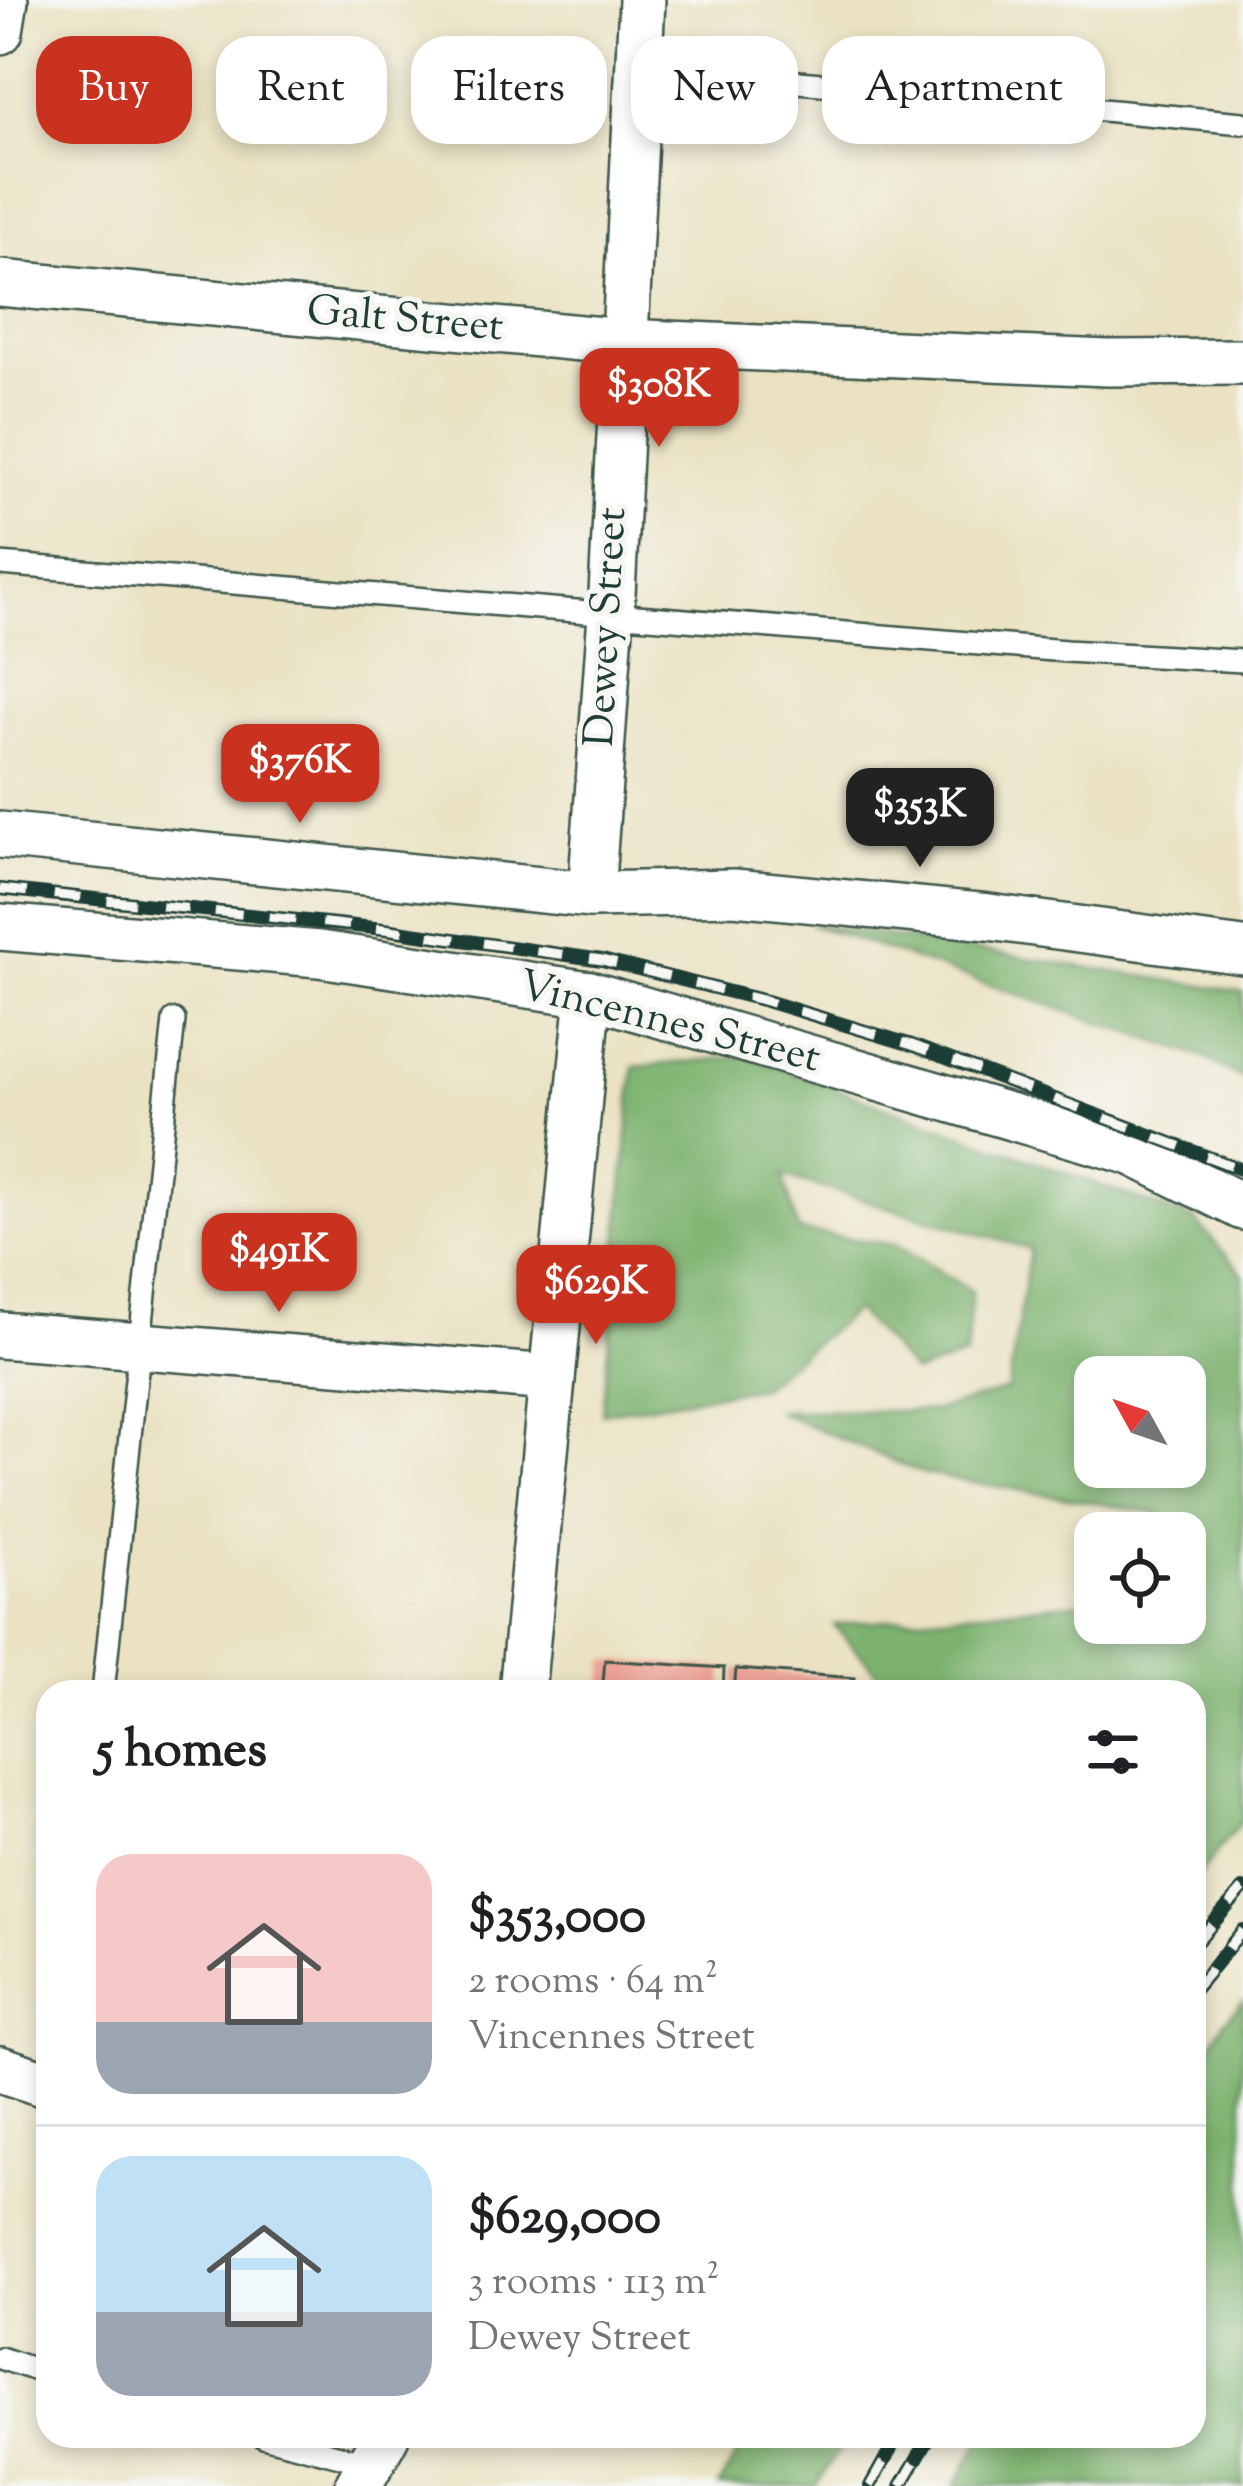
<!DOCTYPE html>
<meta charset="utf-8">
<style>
:root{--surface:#fff;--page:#f2f2f2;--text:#202124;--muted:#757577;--line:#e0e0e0;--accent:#c8321e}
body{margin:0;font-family:"Sorts Mill Goudy",serif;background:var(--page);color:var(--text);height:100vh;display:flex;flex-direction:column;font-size:45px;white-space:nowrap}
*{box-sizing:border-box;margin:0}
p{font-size:39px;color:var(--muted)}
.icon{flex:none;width:66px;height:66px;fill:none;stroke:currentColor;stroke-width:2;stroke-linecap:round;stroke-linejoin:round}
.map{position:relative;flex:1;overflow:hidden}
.side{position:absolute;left:36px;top:1680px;width:1170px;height:768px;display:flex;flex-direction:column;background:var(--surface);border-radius:36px;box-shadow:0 6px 18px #0003}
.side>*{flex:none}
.hud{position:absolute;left:36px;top:36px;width:1173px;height:108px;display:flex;gap:24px}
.needle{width:78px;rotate:310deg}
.tools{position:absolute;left:1074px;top:1356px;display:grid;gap:24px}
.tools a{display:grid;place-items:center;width:132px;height:132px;border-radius:24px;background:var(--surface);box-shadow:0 6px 18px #0003;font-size:60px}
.price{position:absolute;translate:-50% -102px;padding:0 27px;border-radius:24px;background:var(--accent);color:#fff;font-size:39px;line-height:78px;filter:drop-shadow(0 3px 6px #0008)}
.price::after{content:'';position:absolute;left:50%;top:72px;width:36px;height:27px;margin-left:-18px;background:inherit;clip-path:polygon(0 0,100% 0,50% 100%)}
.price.active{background:#222;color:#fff}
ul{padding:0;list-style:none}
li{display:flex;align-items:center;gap:36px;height:300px;padding:0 60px}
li+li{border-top:3px solid var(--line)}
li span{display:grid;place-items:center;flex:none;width:336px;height:240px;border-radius:36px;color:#555}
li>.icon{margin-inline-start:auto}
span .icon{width:144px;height:144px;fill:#fffc;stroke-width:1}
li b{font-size:51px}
h2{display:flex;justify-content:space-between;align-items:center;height:144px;padding:0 60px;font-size:51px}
.tag{padding:0 42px;border-radius:36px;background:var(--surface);box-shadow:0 6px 18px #0003;font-size:42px;line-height:108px}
.tag.active{background:var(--accent);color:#fff}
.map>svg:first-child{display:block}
.forest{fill:#7db26e;stroke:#4e7851;stroke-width:3;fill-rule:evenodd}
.building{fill:#eda295}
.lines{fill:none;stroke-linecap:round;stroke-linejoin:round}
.service-casing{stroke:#3d5649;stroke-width:26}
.minor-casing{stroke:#3d5649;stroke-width:50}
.service{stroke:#fff;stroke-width:21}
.minor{stroke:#fff;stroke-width:45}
.rail-casing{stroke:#1f3d34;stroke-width:14}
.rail{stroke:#f6f6f2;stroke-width:9;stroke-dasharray:27;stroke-linecap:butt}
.labels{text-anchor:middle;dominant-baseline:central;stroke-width:10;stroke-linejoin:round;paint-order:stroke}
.street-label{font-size:42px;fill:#1f3d34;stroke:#f6f6f2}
</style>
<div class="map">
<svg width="1243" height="2486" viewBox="0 0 1243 2486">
<rect width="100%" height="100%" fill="#f6f6f2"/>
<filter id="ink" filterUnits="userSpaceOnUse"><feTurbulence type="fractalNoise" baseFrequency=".00833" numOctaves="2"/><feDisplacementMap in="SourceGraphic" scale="24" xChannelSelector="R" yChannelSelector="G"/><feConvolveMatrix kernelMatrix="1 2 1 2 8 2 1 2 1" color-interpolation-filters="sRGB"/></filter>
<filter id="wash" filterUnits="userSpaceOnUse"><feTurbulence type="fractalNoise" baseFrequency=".004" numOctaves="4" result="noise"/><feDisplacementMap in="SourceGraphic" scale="48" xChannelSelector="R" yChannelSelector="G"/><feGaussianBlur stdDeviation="2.7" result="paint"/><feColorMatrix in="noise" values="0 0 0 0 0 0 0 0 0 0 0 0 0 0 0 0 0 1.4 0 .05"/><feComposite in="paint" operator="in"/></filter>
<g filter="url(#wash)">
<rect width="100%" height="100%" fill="#eae2c2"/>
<g class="forest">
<polygon points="810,924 1243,992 1243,1079 1205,1058"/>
<path d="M 747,1056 L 1195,1220 L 1243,1274 L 1243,1819 L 1194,1882 L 1194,1692 L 895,1692 L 834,1625 L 1095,1601 L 1095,1623 L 1185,1623 L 1185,1533 L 1155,1533 L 1157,1513 L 924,1474 L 776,1411 L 934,1411 L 1008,1390 L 1030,1249 L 783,1176 L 798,1231 L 895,1245 L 972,1291 L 966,1356 L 914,1373 L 855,1310 L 760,1387 L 602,1413 L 634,1067 ZM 1095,1377 L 1185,1377 L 1185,1467 L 1095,1467 Z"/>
<polygon points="1243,2001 1243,2486 955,2486 984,2436 1194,2436 1194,2073 1225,2020"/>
<polygon points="747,2436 848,2436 816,2486 719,2486"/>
</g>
<g id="blocks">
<g class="building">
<polygon points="605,1660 724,1668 723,1692 602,1692"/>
<polygon points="736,1669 855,1678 854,1692 734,1692"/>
<polygon points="868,1680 983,1689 983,1692 867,1692"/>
</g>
</g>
</g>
<g filter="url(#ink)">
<use href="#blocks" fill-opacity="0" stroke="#3d5649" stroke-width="3"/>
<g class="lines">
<g class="service-casing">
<g id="service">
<polyline points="637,67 1243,123"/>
<polyline points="0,564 1066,651 1243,661"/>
<polyline points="103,1692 174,1020"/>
<polyline points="0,2358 48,2374"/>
<polyline points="263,2436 371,2464"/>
</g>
</g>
<g class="minor-casing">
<g id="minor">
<polyline points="0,31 5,0"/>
<polyline points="0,283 623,342 1108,363 1243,362"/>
<polyline points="0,835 591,895 734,892 989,917 1243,951"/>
<polyline points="591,895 611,614 642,0"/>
<polyline points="0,927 319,954 589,994 1132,1152 1243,1207"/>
<polyline points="0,1335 552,1378"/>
<polyline points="522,1692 589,994"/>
<polyline points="0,2069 48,2085"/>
<polyline points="358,2486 386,2436"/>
</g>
</g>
<use href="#service" class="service"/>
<use href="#minor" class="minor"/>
<g class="rail-casing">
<g id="rail">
<polyline points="0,889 384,929 602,960 766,1001 912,1045 1243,1170"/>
<polyline points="1194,1945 1243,1889"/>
<polyline points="1194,1990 1243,1930"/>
<polyline points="870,2486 898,2436"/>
<polyline points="901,2486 930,2436"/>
</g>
</g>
<use href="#rail" class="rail"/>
</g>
</g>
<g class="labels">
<g class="street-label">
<text transform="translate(405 321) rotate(5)">Galt Street</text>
<text transform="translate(608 627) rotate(-87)">Dewey Street</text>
<text transform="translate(669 1024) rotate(14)">Vincennes Street</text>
</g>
</g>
</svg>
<div class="tools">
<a><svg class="needle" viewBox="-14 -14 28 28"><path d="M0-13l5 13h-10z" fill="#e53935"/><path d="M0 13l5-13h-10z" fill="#757577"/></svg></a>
<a><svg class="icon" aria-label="locate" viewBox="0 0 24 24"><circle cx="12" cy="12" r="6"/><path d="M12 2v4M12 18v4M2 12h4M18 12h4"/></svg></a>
</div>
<b class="price" style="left:659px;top:450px">$308K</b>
<b class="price" style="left:300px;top:826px">$376K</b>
<b class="price active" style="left:920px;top:870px">$353K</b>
<b class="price" style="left:279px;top:1315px">$491K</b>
<b class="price" style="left:596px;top:1347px">$629K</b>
<div class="hud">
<a class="tag active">Buy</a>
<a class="tag">Rent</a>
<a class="tag">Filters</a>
<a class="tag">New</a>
<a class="tag">Apartment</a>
</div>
<section class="side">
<h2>5 homes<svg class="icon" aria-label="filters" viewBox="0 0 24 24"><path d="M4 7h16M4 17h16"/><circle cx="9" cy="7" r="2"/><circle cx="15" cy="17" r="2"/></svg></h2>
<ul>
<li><span style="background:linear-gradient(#f6c9c9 70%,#9aa5b1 0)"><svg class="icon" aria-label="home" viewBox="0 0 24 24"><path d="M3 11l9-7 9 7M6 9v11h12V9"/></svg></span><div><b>$353,000</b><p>2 rooms · 64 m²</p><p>Vincennes Street</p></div></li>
<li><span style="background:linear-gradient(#bfe0f5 65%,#9aa5b1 0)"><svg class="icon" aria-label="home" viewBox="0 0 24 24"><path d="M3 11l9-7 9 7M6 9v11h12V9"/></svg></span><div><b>$629,000</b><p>3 rooms · 113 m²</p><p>Dewey Street</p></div></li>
</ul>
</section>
</div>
